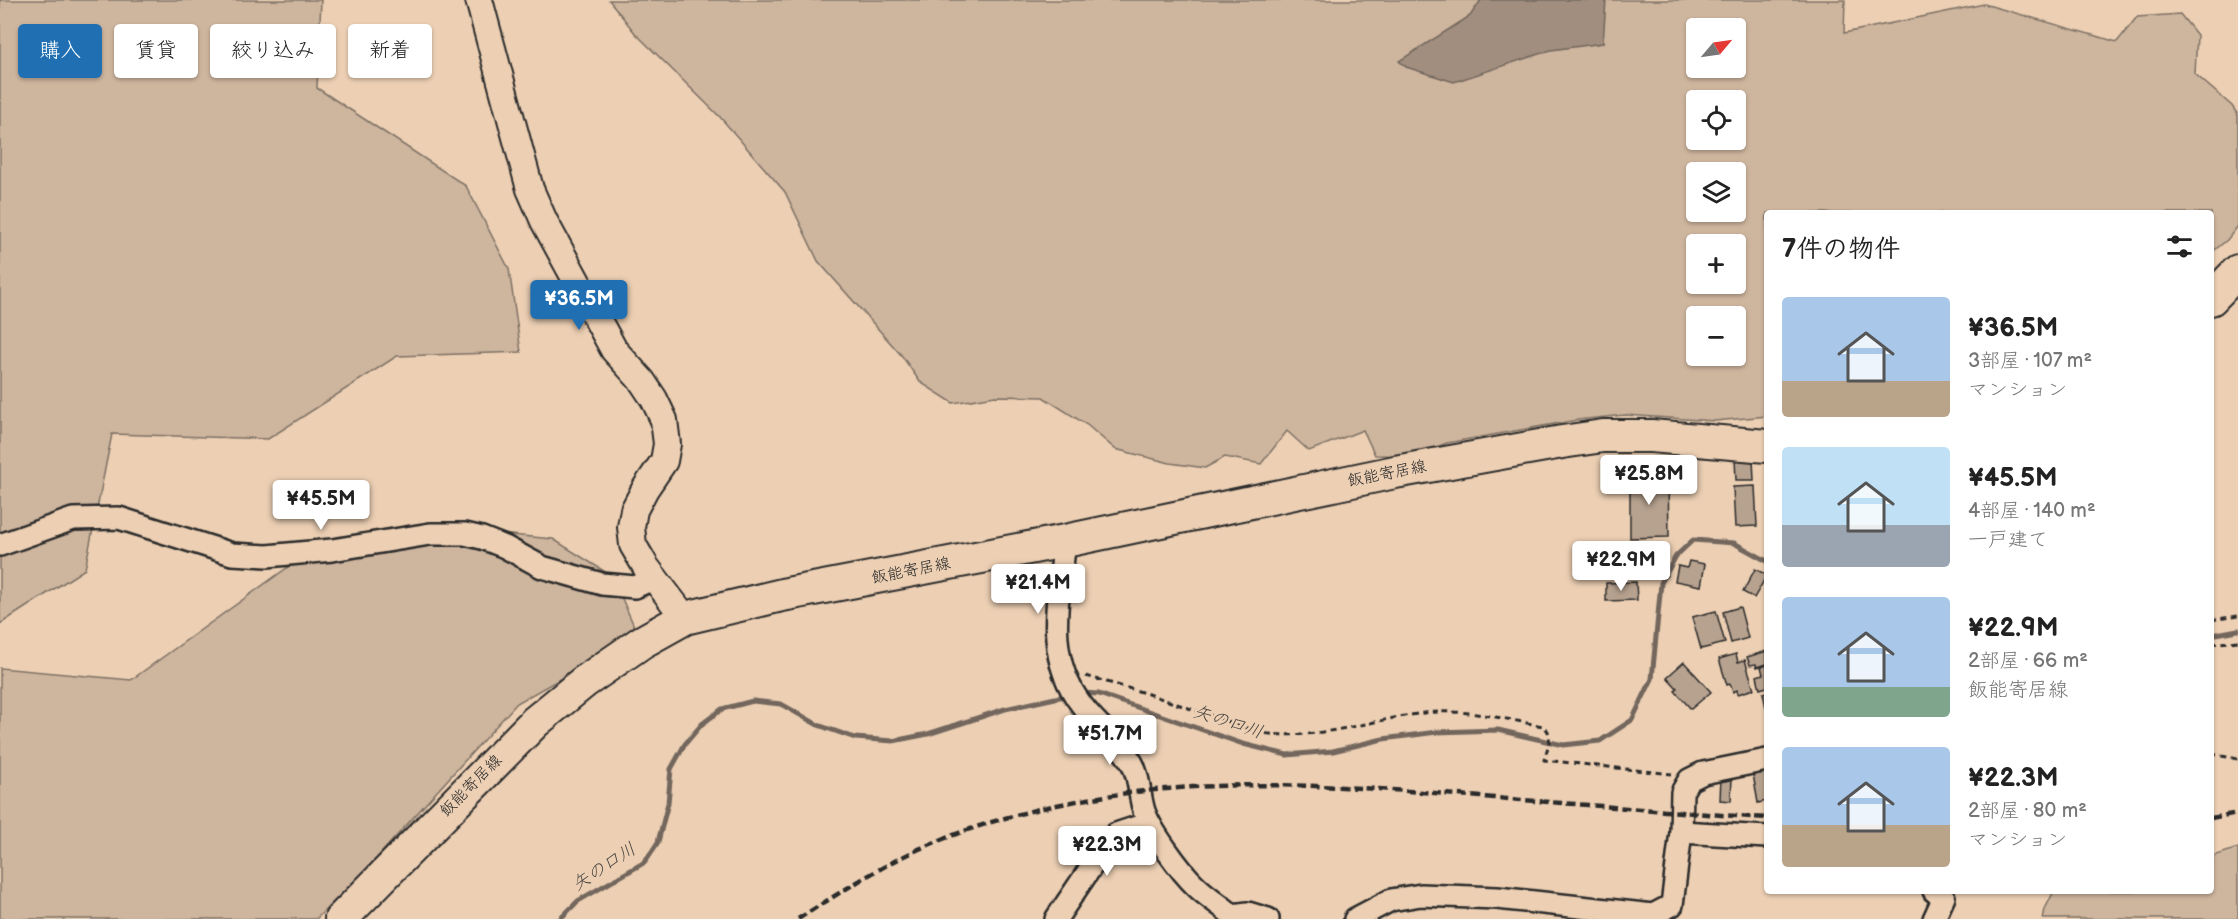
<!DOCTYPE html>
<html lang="ja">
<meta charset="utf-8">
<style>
:root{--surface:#fff;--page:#f6f6f6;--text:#222;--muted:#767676;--accent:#1f6fb2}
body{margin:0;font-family:"Balsamiq Sans","Klee One",sans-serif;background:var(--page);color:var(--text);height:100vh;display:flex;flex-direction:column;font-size:22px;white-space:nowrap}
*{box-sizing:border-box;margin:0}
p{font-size:20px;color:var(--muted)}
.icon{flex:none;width:33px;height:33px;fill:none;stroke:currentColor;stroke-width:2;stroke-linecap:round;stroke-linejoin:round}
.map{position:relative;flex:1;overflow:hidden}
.sheet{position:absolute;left:1764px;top:210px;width:450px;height:684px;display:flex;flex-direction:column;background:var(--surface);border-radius:6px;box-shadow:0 2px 4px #0004}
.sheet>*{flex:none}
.banner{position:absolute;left:18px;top:24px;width:570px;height:54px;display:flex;gap:12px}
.needle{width:39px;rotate:61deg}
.tools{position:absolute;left:1686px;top:18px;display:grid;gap:12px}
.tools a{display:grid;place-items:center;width:60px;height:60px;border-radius:6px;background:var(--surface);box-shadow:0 2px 4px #0004;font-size:30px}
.price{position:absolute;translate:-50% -51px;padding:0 14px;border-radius:6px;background:#fff;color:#222;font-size:20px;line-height:39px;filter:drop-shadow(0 2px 3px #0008)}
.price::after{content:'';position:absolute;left:50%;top:36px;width:18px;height:14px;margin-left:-9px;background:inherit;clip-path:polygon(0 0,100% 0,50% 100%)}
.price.current{background:var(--accent);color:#fff}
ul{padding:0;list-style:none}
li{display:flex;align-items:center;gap:18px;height:150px;padding:0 18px}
li span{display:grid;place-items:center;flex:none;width:168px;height:120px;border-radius:6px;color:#555}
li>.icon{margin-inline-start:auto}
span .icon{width:72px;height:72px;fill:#fffc;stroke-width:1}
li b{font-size:26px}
h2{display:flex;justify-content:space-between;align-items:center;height:72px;padding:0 18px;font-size:26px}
.pill{padding:0 21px;border-radius:6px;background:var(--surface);box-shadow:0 2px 4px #0004;font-size:21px;line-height:54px}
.pill.current{background:var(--accent);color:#fff}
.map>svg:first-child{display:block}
.green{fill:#ceb59e;stroke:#7c7064;stroke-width:1.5;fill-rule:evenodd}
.water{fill:#a18e7e;stroke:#72665d;stroke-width:1.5}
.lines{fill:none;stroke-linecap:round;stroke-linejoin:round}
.stream{stroke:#72665d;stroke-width:5}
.building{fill:#b7a28f;stroke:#2b2b2b;stroke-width:1.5}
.minor-casing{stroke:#2b2b2b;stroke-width:26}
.tertiary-casing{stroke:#2b2b2b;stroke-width:30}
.primary-casing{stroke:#2b2b2b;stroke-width:36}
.path{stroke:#2b2b2b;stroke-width:3;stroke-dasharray:6 4.5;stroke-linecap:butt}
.minor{stroke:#edd0b4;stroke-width:21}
.tertiary{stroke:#edd0b4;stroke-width:26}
.primary{stroke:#edd0b4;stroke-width:32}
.rail{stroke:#2b2b2b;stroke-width:4.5;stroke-dasharray:9 4.5;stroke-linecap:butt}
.labels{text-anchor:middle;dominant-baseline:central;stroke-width:5;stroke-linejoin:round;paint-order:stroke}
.street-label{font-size:16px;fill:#2b2b2b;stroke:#edd0b4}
.water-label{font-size:18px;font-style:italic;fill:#484440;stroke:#edd0b4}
</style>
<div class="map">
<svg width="2238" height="919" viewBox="0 0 2238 919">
<rect width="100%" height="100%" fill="#edd0b4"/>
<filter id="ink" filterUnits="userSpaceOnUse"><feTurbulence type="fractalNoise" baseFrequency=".0167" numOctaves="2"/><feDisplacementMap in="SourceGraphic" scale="12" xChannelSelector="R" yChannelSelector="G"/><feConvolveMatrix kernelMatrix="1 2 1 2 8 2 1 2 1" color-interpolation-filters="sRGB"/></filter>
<g filter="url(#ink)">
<g class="green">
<polygon points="0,0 321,0 317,88 466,186 509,269 521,352 397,356 268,439 112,434 85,569 0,624"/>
<path d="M 609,0 L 1845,0 L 1844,33 L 1984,4 L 2117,42 L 2137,17 L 2180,14 L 2197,35 L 2195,74 L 2232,106 L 2238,115 L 2238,226 L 2227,240 L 2211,253 L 2211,213 L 1767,213 L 1767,416 L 1715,421 L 1625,415 L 1577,420 L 1447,443 L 1412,456 L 1375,455 L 1363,430 L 1309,451 L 1287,431 L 1261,464 L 1225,457 L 1205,468 L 1170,463 L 1115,449 L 1087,425 L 1043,397 L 995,396 L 953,403 L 920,382 L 902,356 L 818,261 L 785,192 L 720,117 L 635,33 ZM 1696,28 L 1736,28 L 1736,68 L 1696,68 ZM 1696,100 L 1736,100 L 1736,140 L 1696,140 ZM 1696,172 L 1736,172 L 1736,212 L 1696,212 ZM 1696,244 L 1736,244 L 1736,284 L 1696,284 ZM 1696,316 L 1736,316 L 1736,356 L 1696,356 Z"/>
<polygon points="479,532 553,539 612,576 638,635 517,703 363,873 316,919 0,919 0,668 131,680 302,557"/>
<polygon points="2238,848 2238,919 2043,919 2045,909 2054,891 2211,891 2211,857"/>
</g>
<polygon class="water" points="1481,0 1606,0 1603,43 1551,50 1454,82 1406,67 1399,61 1470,16"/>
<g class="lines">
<g class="stream">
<polyline points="2211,635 2238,630"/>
<polyline points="1082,693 1099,694 1243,744 1287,755 1333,751 1383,739 1437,732 1498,730 1563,745 1600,741 1632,720 1652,679 1661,583 1676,556 1693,540 1734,543 1767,561"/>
<polyline points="560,919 578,901 645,862 658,842 668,803 671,769 685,744 702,724 722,709 753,701 781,704 818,725 855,738 893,741 928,734 1005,709 1069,695"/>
</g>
</g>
<g class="building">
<polygon points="1735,459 1753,459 1754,480 1736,480"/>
<polygon points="1630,474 1668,474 1669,537 1630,538"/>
<polygon points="1755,486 1757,526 1735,527 1733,487"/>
<polygon points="1689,561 1705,564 1701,586 1675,581 1678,566 1687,568"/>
<polygon points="1755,569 1767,575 1754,598 1743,592"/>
<polygon points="1636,582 1637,600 1606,601 1606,583"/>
<polygon points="1740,607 1748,638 1731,643 1723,612"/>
<polygon points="1716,611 1725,643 1701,649 1692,617"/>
<polygon points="1767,651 1767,664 1757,667 1756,664 1750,665 1747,657"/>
<polygon points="1736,654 1738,662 1745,660 1754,689 1738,694 1737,690 1733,692 1730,684 1727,685 1719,659"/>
<polygon points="1684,662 1711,692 1691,709 1675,691 1677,688 1667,677"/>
<polygon points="1767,665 1767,687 1760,689 1757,676 1763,674 1761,667"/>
<polygon points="1767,692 1767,712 1763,693"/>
<polygon points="1767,771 1767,801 1758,803 1753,774"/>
<polygon points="1721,776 1732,777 1731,801 1720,800"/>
</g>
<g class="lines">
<g class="minor-casing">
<g id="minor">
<path d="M 1065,541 C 1059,598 1043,654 1081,704 C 1096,725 1118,740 1132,763 C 1140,777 1139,796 1144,811 C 1151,831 1181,872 1196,886 C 1207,897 1221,905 1232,915 L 1248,913 L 1268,919"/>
<polyline points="0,545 73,519 119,518 232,554 267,556 332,550 430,534 465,534 482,538 505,547 542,567 602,584 635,587 653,579"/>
<polyline points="1681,832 1767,837"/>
<polyline points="1934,891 1944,897 1934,919"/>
<polyline points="1056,919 1110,839 1116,834 1149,823"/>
<polyline points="1355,919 1391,900 1421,895 1497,898 1653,915 1672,905 1681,832 1682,792 1689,780 1703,773 1767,760"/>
</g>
</g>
<g class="tertiary-casing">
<polyline id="tertiary" points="479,0 530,189 544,221 614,350 642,381 654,399 664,420 667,444 664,461 645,489 634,510 631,527 633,545 646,567 685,618"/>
</g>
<g class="primary-casing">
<g id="primary">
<polyline points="2211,299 2238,271"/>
<polyline points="341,919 535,722 584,682 642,642 685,618 782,595 1065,541 1395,472 1562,442 1603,436 1651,436 1767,446"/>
</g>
</g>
<g class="path">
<polyline points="2211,620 2238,616"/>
<polyline points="2211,644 2238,641"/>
<path d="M 1086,676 L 1145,693 L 1261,733 C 1317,741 1369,720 1424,713 C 1464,708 1504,719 1543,726 C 1555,734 1547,748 1544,760 L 1672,774"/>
<polyline points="2211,754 2238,759"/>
</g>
<use href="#minor" class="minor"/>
<use href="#tertiary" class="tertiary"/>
<use href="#primary" class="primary"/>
<g class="rail">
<polyline points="2211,818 2238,813"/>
<path d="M 798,919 C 844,890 888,861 938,841 C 1116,770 1296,781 1482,797 C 1577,804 1672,812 1767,818"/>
</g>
</g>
</g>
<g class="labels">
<g class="street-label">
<text transform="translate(1387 474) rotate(-11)">飯能寄居線</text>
<text transform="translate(911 571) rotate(-11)">飯能寄居線</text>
<text transform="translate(471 786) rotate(-45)">飯能寄居線</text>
</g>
<g class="water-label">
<text transform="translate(1228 722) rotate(18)">矢の口川</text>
<text transform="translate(604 867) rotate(-33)">矢の口川</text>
</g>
</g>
</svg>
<div class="tools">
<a><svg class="needle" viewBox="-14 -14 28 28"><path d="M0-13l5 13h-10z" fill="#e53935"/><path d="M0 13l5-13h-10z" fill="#767676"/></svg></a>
<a><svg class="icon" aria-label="locate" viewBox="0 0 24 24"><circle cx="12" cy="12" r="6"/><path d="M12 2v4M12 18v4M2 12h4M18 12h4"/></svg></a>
<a><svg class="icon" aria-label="layers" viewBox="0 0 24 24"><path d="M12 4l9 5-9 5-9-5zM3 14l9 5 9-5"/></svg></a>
<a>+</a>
<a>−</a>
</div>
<b class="price current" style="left:579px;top:331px">¥36.5M</b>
<b class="price" style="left:1649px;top:506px">¥25.8M</b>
<b class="price" style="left:321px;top:531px">¥45.5M</b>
<b class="price" style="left:1621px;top:592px">¥22.9M</b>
<b class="price" style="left:1038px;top:615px">¥21.4M</b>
<b class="price" style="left:1110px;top:766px">¥51.7M</b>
<b class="price" style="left:1107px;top:877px">¥22.3M</b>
<div class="banner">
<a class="pill current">購入</a>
<a class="pill">賃貸</a>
<a class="pill">絞り込み</a>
<a class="pill">新着</a>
</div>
<section class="sheet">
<h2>7件の物件<svg class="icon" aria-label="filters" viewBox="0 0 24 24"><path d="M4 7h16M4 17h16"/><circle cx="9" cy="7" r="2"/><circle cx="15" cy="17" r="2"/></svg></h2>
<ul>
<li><span style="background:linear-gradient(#a9c7e8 70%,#b9a48a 0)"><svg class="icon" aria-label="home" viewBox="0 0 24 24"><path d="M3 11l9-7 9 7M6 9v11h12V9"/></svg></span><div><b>¥36.5M</b><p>3部屋 · 107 m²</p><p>マンション</p></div></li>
<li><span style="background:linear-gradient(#bfe0f5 65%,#9aa5b1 0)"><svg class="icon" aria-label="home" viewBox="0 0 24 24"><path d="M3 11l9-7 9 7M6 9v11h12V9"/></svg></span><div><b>¥45.5M</b><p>4部屋 · 140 m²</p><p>一戸建て</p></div></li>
<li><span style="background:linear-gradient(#a9c7e8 75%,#7fa58c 0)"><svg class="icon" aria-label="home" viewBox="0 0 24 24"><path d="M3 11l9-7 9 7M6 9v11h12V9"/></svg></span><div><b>¥22.9M</b><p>2部屋 · 66 m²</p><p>飯能寄居線</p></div></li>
<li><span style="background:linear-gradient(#a9c7e8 65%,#b9a48a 0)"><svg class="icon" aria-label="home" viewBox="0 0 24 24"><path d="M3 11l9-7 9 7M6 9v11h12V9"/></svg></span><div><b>¥22.3M</b><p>2部屋 · 80 m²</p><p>マンション</p></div></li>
</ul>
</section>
</div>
